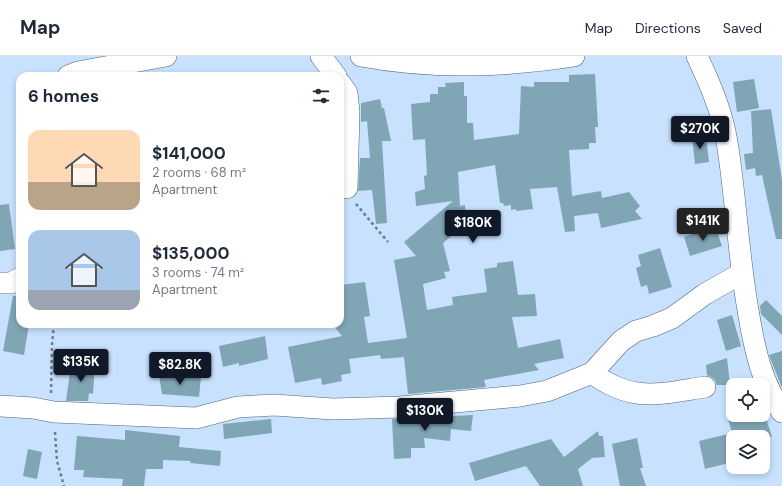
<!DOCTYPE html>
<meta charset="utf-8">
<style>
:root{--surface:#fff;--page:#f2f2f3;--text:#1f2937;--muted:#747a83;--line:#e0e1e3;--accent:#111827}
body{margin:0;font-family:"DM Sans",sans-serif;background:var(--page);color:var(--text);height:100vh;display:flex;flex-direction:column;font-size:15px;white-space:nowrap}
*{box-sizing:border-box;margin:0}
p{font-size:13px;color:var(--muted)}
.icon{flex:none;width:22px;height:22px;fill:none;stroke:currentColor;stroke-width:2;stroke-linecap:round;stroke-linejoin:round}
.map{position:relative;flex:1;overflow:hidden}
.drawer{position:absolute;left:16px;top:16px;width:328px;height:256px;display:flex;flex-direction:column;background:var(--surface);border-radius:12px;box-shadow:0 2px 6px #0003}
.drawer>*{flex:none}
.fabs{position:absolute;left:726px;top:322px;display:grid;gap:8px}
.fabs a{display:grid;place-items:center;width:44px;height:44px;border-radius:8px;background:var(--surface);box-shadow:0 2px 6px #0003;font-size:20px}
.price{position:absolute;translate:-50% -34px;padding:0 9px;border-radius:4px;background:var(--accent);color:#fff;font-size:13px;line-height:26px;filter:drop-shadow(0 1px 2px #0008)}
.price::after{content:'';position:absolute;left:50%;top:24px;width:12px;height:9px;margin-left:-6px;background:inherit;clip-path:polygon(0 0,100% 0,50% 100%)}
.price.active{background:#222;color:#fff}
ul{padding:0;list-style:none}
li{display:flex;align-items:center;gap:12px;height:100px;padding:0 12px}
li span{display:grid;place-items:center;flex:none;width:112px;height:80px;border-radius:12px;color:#555}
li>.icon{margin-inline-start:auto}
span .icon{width:48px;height:48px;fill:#fffc;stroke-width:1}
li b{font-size:17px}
h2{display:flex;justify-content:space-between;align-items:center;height:48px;padding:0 12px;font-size:17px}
header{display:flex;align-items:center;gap:24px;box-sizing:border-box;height:56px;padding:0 20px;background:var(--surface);border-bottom:1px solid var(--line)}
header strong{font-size:19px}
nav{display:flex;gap:22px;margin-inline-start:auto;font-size:14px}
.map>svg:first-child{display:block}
.building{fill:#80a6b6}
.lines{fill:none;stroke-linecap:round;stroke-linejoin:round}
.minor-casing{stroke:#4d647c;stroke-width:22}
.path{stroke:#6c7d90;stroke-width:2.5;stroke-dasharray:3 3;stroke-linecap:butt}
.minor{stroke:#fff;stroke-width:21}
</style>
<header>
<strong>Map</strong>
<nav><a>Map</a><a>Directions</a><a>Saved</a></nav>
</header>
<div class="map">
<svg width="782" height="430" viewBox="0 0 782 430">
<rect width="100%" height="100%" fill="#c7e1fe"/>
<g class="building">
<polygon points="595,18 598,71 595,71 596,87 589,87 589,93 569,94 572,140 601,135 602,142 629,136 640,150 635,155 642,163 601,172 598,157 574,160 575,175 565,176 557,131 530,133 533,153 516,155 516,153 511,154 511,149 504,150 503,147 500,147 495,109 458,116 460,150 465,149 467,175 455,177 443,187 450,215 444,216 446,222 423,228 427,254 453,249 452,241 487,236 484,213 497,211 497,207 513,205 518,239 535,238 537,260 512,261 518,292 560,283 564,302 534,308 539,314 484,324 486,331 408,338 404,301 381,303 380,299 349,303 351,317 341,319 342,325 322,329 321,322 295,327 288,291 342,280 332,268 340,268 340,229 365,226 370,260 364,261 368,287 407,282 394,204 416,200 404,186 453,145 416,150 415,136 425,133 424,120 427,119 425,83 413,84 411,48 430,46 430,38 438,38 438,31 446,31 445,27 464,26 464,40 467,40 467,67 473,67 474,84 519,78 521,30 534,31 534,26 569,26 569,19"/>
<polygon points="754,23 759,52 737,56 733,26"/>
<polygon points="380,43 382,52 384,52 391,85 382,85 387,167 376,168 372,134 358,135 360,102 370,102 367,65 361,66 361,47"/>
<polygon points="771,53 782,124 782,183 776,183 762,119 756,120 755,112 746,114 744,98 753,97 751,55"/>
<polygon points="706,80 709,106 695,108 692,82"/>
<polygon points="9,148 15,193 0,195 0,149"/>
<polygon points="716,173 722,190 690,200 684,181 698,176 699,179"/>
<polygon points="660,192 672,231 649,238 647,229 641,231 636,212 641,210 638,199"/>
<polygon points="13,240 20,240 20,268 29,268 24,299 3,295"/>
<polygon points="766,244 782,260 782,279 761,258 760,250"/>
<polygon points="732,259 741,290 726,295 717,264"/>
<polygon points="265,280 268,303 239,310 239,307 223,311 219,290"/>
<polygon points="782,295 782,332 769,299"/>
<polygon points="727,302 730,329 717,329 714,323 707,319 706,309"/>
<polygon points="80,308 95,309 93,338 89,337 88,345 66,345 71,309 79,310"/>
<polygon points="159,319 201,321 199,341 162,338"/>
<polygon points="473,359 471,375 451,373 450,385 424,382 425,392 411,392 411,402 394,403 392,363 408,362 412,367 411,362"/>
<polygon points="727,359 765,359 772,381 733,381 733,379 733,406 705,413 699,385 732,377"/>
<polygon points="271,363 272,377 224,383 223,368"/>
<polygon points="125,374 180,380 179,391 221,395 220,410 190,407 191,405 163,404 163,413 146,413 144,430 122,430 123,423 83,421 84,414 74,414 77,380 125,384"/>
<polygon points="598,375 599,380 603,380 605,401 592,402 578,413 583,430 540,430 526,410 475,425 469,407 551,383 564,401"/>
<polygon points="637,382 643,412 640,412 646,430 620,430 612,388"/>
<polygon points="28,393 42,396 37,423 23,420"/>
</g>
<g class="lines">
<g class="minor-casing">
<g id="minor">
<polyline points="321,0 336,20"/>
<path d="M 361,0 C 431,13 504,11 574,0"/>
<path d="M 697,0 C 710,28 722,55 727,86 C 736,141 738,198 748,254 C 754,291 761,325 782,356"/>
<polyline points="68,20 78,16 166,0"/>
<polyline points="340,27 347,37 349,56 347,132"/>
<polyline points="0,227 11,227 20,222"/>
<path d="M 592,317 C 632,347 659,338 705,331"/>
<polyline points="0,350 33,352 54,356 196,362 238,351 274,349 333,353 400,351 520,340 547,335 592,317 621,285 636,275 653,270 672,262 705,238 742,217"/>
</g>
</g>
<g class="path">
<polyline points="356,148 388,186"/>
<polyline points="51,337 52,289 54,268"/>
<polyline points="55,376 57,405 64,430"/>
</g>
<use href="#minor" class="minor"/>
</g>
</svg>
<div class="fabs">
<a><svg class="icon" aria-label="locate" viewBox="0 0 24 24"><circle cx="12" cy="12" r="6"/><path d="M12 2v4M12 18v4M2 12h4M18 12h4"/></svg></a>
<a><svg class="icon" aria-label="layers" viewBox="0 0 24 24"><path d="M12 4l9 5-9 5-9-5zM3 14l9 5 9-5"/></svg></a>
</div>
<b class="price" style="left:700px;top:94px">$270K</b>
<b class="price active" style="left:703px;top:186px">$141K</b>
<b class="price" style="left:473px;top:188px">$180K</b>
<b class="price" style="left:81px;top:327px">$135K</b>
<b class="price" style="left:180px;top:330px">$82.8K</b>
<b class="price" style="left:425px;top:376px">$130K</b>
<section class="drawer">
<h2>6 homes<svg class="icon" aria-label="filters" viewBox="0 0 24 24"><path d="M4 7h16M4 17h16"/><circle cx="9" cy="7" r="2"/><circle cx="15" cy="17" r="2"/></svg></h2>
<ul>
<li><span style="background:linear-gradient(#ffd9b3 65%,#b9a48a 0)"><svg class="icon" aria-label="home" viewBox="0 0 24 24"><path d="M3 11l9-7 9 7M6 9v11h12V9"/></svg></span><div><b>$141,000</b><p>2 rooms · 68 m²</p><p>Apartment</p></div></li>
<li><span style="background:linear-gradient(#a9c7e8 75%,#9aa5b1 0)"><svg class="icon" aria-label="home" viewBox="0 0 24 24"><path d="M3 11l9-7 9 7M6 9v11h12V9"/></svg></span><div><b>$135,000</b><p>3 rooms · 74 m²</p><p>Apartment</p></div></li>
</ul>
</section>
</div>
